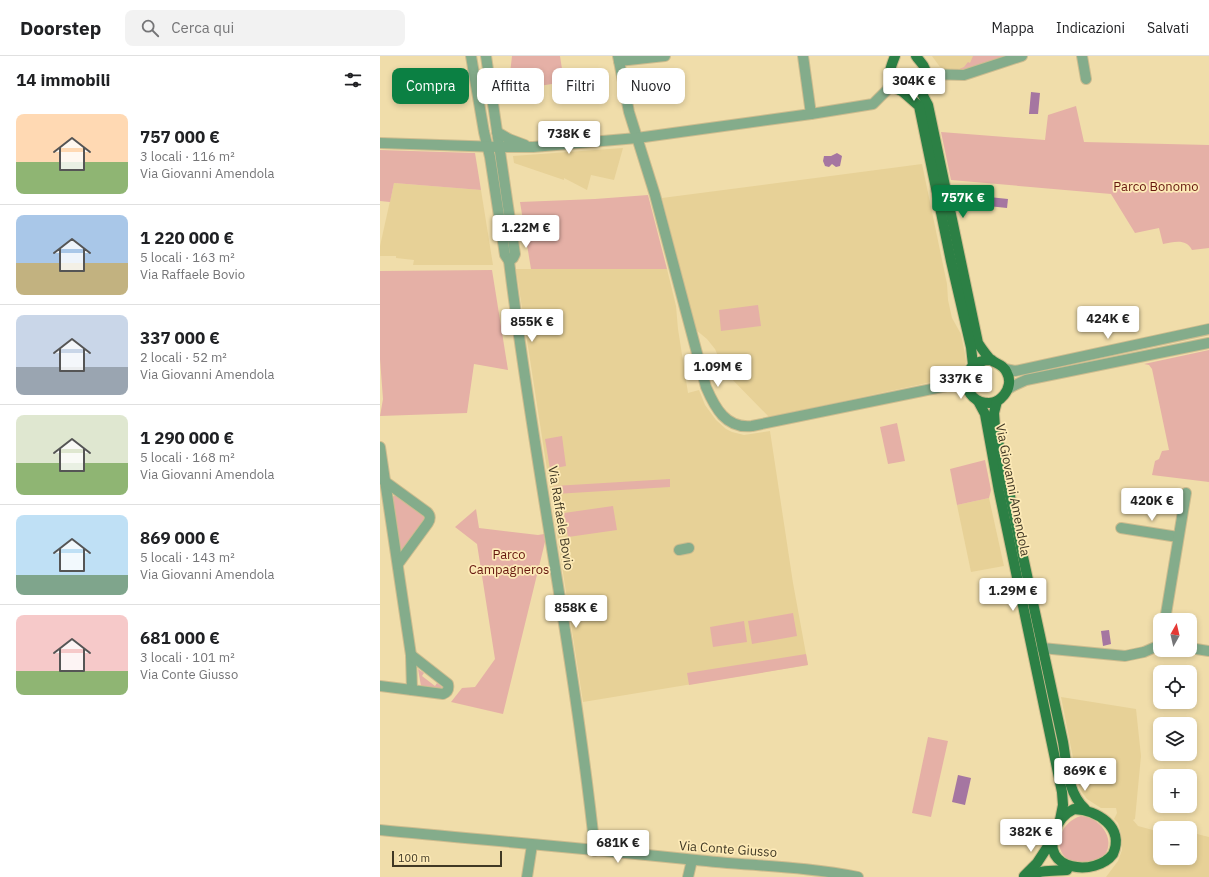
<!DOCTYPE html>
<html lang="it">
<meta charset="utf-8">
<style>
:root{--surface:#fff;--page:#f2f2f2;--text:#202124;--muted:#757577;--line:#e0e0e0;--accent:#0b8043}
body{margin:0;font-family:"IBM Plex Sans",sans-serif;background:var(--page);color:var(--text);height:100vh;display:flex;flex-direction:column;font-size:15px;white-space:nowrap}
*{box-sizing:border-box;margin:0}
p{font-size:13px;color:var(--muted)}
.icon{flex:none;width:22px;height:22px;fill:none;stroke:currentColor;stroke-width:2;stroke-linecap:round;stroke-linejoin:round}
.map{position:relative;flex:1;overflow:hidden}
.details{display:flex;flex-direction:column;background:var(--surface);width:380px}
.details>*{flex:none}
.banner{position:absolute;left:12px;top:12px;width:380px;height:36px;display:flex;gap:8px}
.needle{width:26px;rotate:8deg}
.fabs{position:absolute;left:773px;top:557px;display:grid;gap:8px}
.fabs a{display:grid;place-items:center;width:44px;height:44px;border-radius:8px;background:var(--surface);box-shadow:0 2px 6px #0003;font-size:20px}
.scale{position:absolute;left:12px;bottom:10px;width:110px;box-sizing:border-box;padding-left:4px;border:2px solid #403824;border-top:0;font-size:11px;line-height:14px;white-space:nowrap;color:#403824;-webkit-text-stroke:3px #fdeab7;paint-order:stroke}
.price{position:absolute;translate:-50% -34px;padding:0 9px;border-radius:4px;background:#fff;color:#222;font-size:13px;line-height:26px;filter:drop-shadow(0 1px 2px #0008)}
.price::after{content:'';position:absolute;left:50%;top:24px;width:12px;height:9px;margin-left:-6px;background:inherit;clip-path:polygon(0 0,100% 0,50% 100%)}
.price.selected{background:var(--accent);color:#fff}
ul{padding:0;list-style:none}
li{display:flex;align-items:center;gap:12px;height:100px;padding:0 16px}
li+li{border-top:1px solid var(--line)}
li span{display:grid;place-items:center;flex:none;width:112px;height:80px;border-radius:8px;color:#555}
li>.icon{margin-inline-start:auto}
span .icon{width:48px;height:48px;fill:#fffc;stroke-width:1}
li b{font-size:17px}
h2{display:flex;justify-content:space-between;align-items:center;height:48px;padding:0 16px;font-size:17px}
.pill{padding:0 14px;border-radius:8px;background:var(--surface);box-shadow:0 2px 6px #0003;font-size:14px;line-height:36px}
.pill.selected{background:var(--accent);color:#fff}
header{display:flex;align-items:center;gap:24px;box-sizing:border-box;height:56px;padding:0 20px;background:var(--surface);border-bottom:1px solid var(--line)}
header strong{font-size:19px}
nav{display:flex;gap:22px;margin-inline-start:auto;font-size:14px}
.search{width:280px;height:36px;background:var(--page);display:flex;align-items:center;gap:10px;box-sizing:border-box;padding:0 14px;border-radius:8px;color:var(--muted);font-size:15px}
main{display:flex;flex:1;min-height:0}
.map>svg:first-child{display:block}
.built{fill:#e7d197}
.green{fill:#e5b0a6}
.water{fill:#a576a1}
.lines{fill:none;stroke-linecap:round;stroke-linejoin:round}
.minor-casing{stroke:#cdbc8f;stroke-width:12}
.major-casing{stroke:#cdbc8f;stroke-width:12}
.minor{stroke:#84ac8b;stroke-width:10}
.major{stroke:#2c8045;stroke-width:10}
.labels{text-anchor:middle;dominant-baseline:central;stroke-width:3.5;stroke-linejoin:round;paint-order:stroke}
.park-label{font-size:13px;fill:#66170e;stroke:#fdeab7}
.street-label{font-size:13px;fill:#403824;stroke:#fdeab7}
</style>
<header>
<strong>Doorstep</strong>
<div class="search"><svg class="icon" aria-label="search" viewBox="0 0 24 24"><circle cx="10" cy="10" r="6"/><path d="M15 15l6 6"/></svg>Cerca qui</div>
<nav><a>Mappa</a><a>Indicazioni</a><a>Salvati</a></nav>
</header>
<main>
<section class="details">
<h2>14 immobili<svg class="icon" aria-label="filters" viewBox="0 0 24 24"><path d="M4 7h16M4 17h16"/><circle cx="9" cy="7" r="2"/><circle cx="15" cy="17" r="2"/></svg></h2>
<ul>
<li><span style="background:linear-gradient(#ffd9b3 60%,#8fb573 0)"><svg class="icon" aria-label="home" viewBox="0 0 24 24"><path d="M3 11l9-7 9 7M6 9v11h12V9"/></svg></span><div><b>757 000 €</b><p>3 locali · 116 m²</p><p>Via Giovanni Amendola</p></div></li>
<li><span style="background:linear-gradient(#a9c7e8 60%,#c2b280 0)"><svg class="icon" aria-label="home" viewBox="0 0 24 24"><path d="M3 11l9-7 9 7M6 9v11h12V9"/></svg></span><div><b>1 220 000 €</b><p>5 locali · 163 m²</p><p>Via Raffaele Bovio</p></div></li>
<li><span style="background:linear-gradient(#c9d6e8 65%,#9aa5b1 0)"><svg class="icon" aria-label="home" viewBox="0 0 24 24"><path d="M3 11l9-7 9 7M6 9v11h12V9"/></svg></span><div><b>337 000 €</b><p>2 locali · 52 m²</p><p>Via Giovanni Amendola</p></div></li>
<li><span style="background:linear-gradient(#dfe7d0 60%,#8fb573 0)"><svg class="icon" aria-label="home" viewBox="0 0 24 24"><path d="M3 11l9-7 9 7M6 9v11h12V9"/></svg></span><div><b>1 290 000 €</b><p>5 locali · 168 m²</p><p>Via Giovanni Amendola</p></div></li>
<li><span style="background:linear-gradient(#bfe0f5 75%,#7fa58c 0)"><svg class="icon" aria-label="home" viewBox="0 0 24 24"><path d="M3 11l9-7 9 7M6 9v11h12V9"/></svg></span><div><b>869 000 €</b><p>5 locali · 143 m²</p><p>Via Giovanni Amendola</p></div></li>
<li><span style="background:linear-gradient(#f6c9c9 70%,#8fb573 0)"><svg class="icon" aria-label="home" viewBox="0 0 24 24"><path d="M3 11l9-7 9 7M6 9v11h12V9"/></svg></span><div><b>681 000 €</b><p>3 locali · 101 m²</p><p>Via Conte Giusso</p></div></li>
</ul>
</section>
<div class="map">
<svg width="829" height="821" viewBox="0 0 829 821">
<rect width="100%" height="100%" fill="#f0ddaa"/>
<g class="built">
<polygon points="552,0 633,0 577,17 560,11"/>
<polygon points="243,92 234,124 211,119 207,134 184,122 184,124 134,107 133,100"/>
<polygon points="542,108 567,228 568,244 572,262 581,278 585,298 586,305 585,311 576,319 575,321 389,361 345,316 335,293 327,283 316,274 282,142"/>
<polygon points="14,127 101,134 113,209 33,209 34,204 16,202 16,200 0,200 0,190"/>
<polygon points="136,213 287,213 296,250 298,273 308,337 319,334 325,349 336,364 346,373 352,376 364,379 390,375 413,527 428,609 203,646"/>
<polygon points="609,442 624,510 591,516 577,449"/>
<polygon points="681,641 756,653 761,700 755,763 753,764 758,770 780,776 780,802 810,802 810,779 817,778 829,781 829,821 726,821 738,805 742,794 741,777 738,767 734,763 737,757 736,752 721,752 707,743 699,732"/>
</g>
<g class="green">
<polygon points="132,0 180,0 184,26 128,35"/>
<polygon points="593,0 630,0 589,14 577,16 577,14 584,11 588,6 590,7"/>
<path d="M 696,50 L 704,86 L 829,89 L 829,192 L 812,194 C 806,182 794,186 783,188 L 779,172 L 755,177 L 731,138 L 571,124 L 561,76 L 665,84 L 668,59 Z"/>
<polygon points="0,94 95,97 101,134 14,127 10,146 0,145"/>
<polygon points="268,139 287,213 151,213 140,146 215,143"/>
<polygon points="112,214 128,314 94,308 87,357 0,360 3,343 0,303 0,215"/>
<polygon points="378,249 381,270 341,275 339,254"/>
<polygon points="829,294 829,426 772,419 775,405 779,403 782,395 789,394 772,313 769,309 764,308"/>
<polygon points="517,367 525,405 508,408 500,371"/>
<polygon points="182,380 186,410 170,413 165,383"/>
<polygon points="605,404 611,434 609,442 577,449 570,413"/>
<polygon points="290,423 290,431 175,438 174,430"/>
<polygon points="16,439 45,460 45,463 23,493 20,493 12,441"/>
<polygon points="233,450 237,474 188,481 184,457"/>
<polygon points="96,453 99,472 158,479 164,478 165,486 123,658 71,646 82,632 95,631 115,603 97,488 75,471"/>
<polygon points="413,557 417,580 372,588 368,565"/>
<polygon points="364,565 367,586 333,591 330,571"/>
<polygon points="426,598 428,609 309,629 307,617"/>
<polygon points="38,613 44,617 42,620 55,630 57,627 62,631 61,633 41,630"/>
<polygon points="548,681 568,685 551,761 532,757"/>
<path d="M 701,760 C 722,761 739,788 721,803 C 716,807 708,808 703,810 C 698,808 690,806 686,802 C 671,788 684,764 701,760 Z"/>
</g>
<g class="water">
<polygon points="651,36 660,37 658,58 649,58"/>
<polygon points="457,97 462,100 460,110 456,111 452,108 449,111 445,110 443,105 444,100 451,100"/>
<polygon points="609,141 628,143 627,152 608,150"/>
<polygon points="729,574 731,588 723,590 721,575"/>
<polygon points="578,719 591,722 585,749 572,746"/>
</g>
<g class="lines">
<g class="minor-casing">
<g id="minor">
<path d="M 91,0 L 104,76 L 110,101 L 125,199 L 129,205 C 153,402 194,597 215,795"/>
<polyline points="106,0 135,198 133,202 129,205"/>
<path d="M 238,0 L 249,56 L 275,139 L 326,331 C 335,352 346,373 372,370 L 586,326"/>
<polyline points="423,0 431,58"/>
<polyline points="702,0 706,23"/>
<polyline points="239,5 285,0"/>
<polyline points="546,18 584,19 642,0"/>
<polyline points="117,76 129,83 145,89"/>
<polyline points="0,87 119,91 153,91 257,82 431,58 493,48 507,34 511,26"/>
<polyline points="625,313 635,315 829,273"/>
<polyline points="628,333 633,330 646,324 829,287"/>
<polyline points="0,391 31,599 32,634"/>
<path d="M 3,424 L 47,456 C 50,459 51,462 48,467 L 18,508"/>
<polyline points="741,472 798,481"/>
<polyline points="299,494 309,492"/>
<polyline points="785,564 806,437"/>
<polyline points="662,592 745,600 764,596 780,589"/>
<polyline points="810,592 829,595"/>
<path d="M 0,630 L 63,638 C 68,636 69,633 68,628 L 31,599"/>
<path d="M 0,774 C 105,784 211,793 316,804 C 370,810 425,810 478,821"/>
<polyline points="147,821 152,789"/>
<polyline points="308,821 312,804"/>
</g>
</g>
<g class="major-casing">
<g id="major">
<path d="M 515,0 C 513,5 511,10 510,15 C 504,44 554,41 545,13 C 543,7 539,5 536,0"/>
<path d="M 539,32 L 548,49 L 598,287 C 602,293 606,299 611,304 C 617,308 624,309 627,317 C 631,324 629,333 624,339 C 620,344 615,347 609,347 C 582,347 578,310 603,305 C 605,304 609,304 612,304"/>
<polyline points="523,36 539,50 571,205 591,291 593,309"/>
<polyline points="598,345 605,358 619,435 682,736 683,749 680,764"/>
<path d="M 617,345 L 614,357 L 615,371 L 683,686 C 687,709 687,736 705,753"/>
<path d="M 694,753 C 717,754 745,771 733,798 C 716,821 659,815 675,775 C 679,764 684,758 694,753 Z"/>
<polyline points="644,820 657,807 672,784"/>
<path d="M 646,820 C 661,814 671,815 687,814"/>
</g>
</g>
<use href="#minor" class="minor"/>
<use href="#major" class="major"/>
</g>
<g class="labels">
<g class="park-label">
<text x="776" y="130">Parco Bonomo</text>
<text x="129" y="498">Parco<tspan x="129" dy="15">Campagneros</tspan></text>
</g>
<g class="street-label">
<text transform="translate(633 434) rotate(79)">Via Giovanni Amendola</text>
<text transform="translate(181 462) rotate(81)">Via Raffaele Bovio</text>
<text transform="translate(348 793) rotate(4)">Via Conte Giusso</text>
</g>
</g>
</svg>
<div class="fabs">
<a><svg class="needle" viewBox="-14 -14 28 28"><path d="M0-13l5 13h-10z" fill="#e53935"/><path d="M0 13l5-13h-10z" fill="#757577"/></svg></a>
<a><svg class="icon" aria-label="locate" viewBox="0 0 24 24"><circle cx="12" cy="12" r="6"/><path d="M12 2v4M12 18v4M2 12h4M18 12h4"/></svg></a>
<a><svg class="icon" aria-label="layers" viewBox="0 0 24 24"><path d="M12 4l9 5-9 5-9-5zM3 14l9 5 9-5"/></svg></a>
<a>+</a>
<a>−</a>
</div>
<div class="scale">100 m</div>
<b class="price" style="left:534px;top:46px">304K €</b>
<b class="price" style="left:189px;top:99px">738K €</b>
<b class="price selected" style="left:583px;top:163px">757K €</b>
<b class="price" style="left:146px;top:193px">1.22M €</b>
<b class="price" style="left:728px;top:284px">424K €</b>
<b class="price" style="left:152px;top:287px">855K €</b>
<b class="price" style="left:338px;top:332px">1.09M €</b>
<b class="price" style="left:581px;top:344px">337K €</b>
<b class="price" style="left:772px;top:466px">420K €</b>
<b class="price" style="left:633px;top:556px">1.29M €</b>
<b class="price" style="left:196px;top:573px">858K €</b>
<b class="price" style="left:705px;top:736px">869K €</b>
<b class="price" style="left:651px;top:797px">382K €</b>
<b class="price" style="left:238px;top:808px">681K €</b>
<div class="banner">
<a class="pill selected">Compra</a>
<a class="pill">Affitta</a>
<a class="pill">Filtri</a>
<a class="pill">Nuovo</a>
</div>
</div>
</main>
